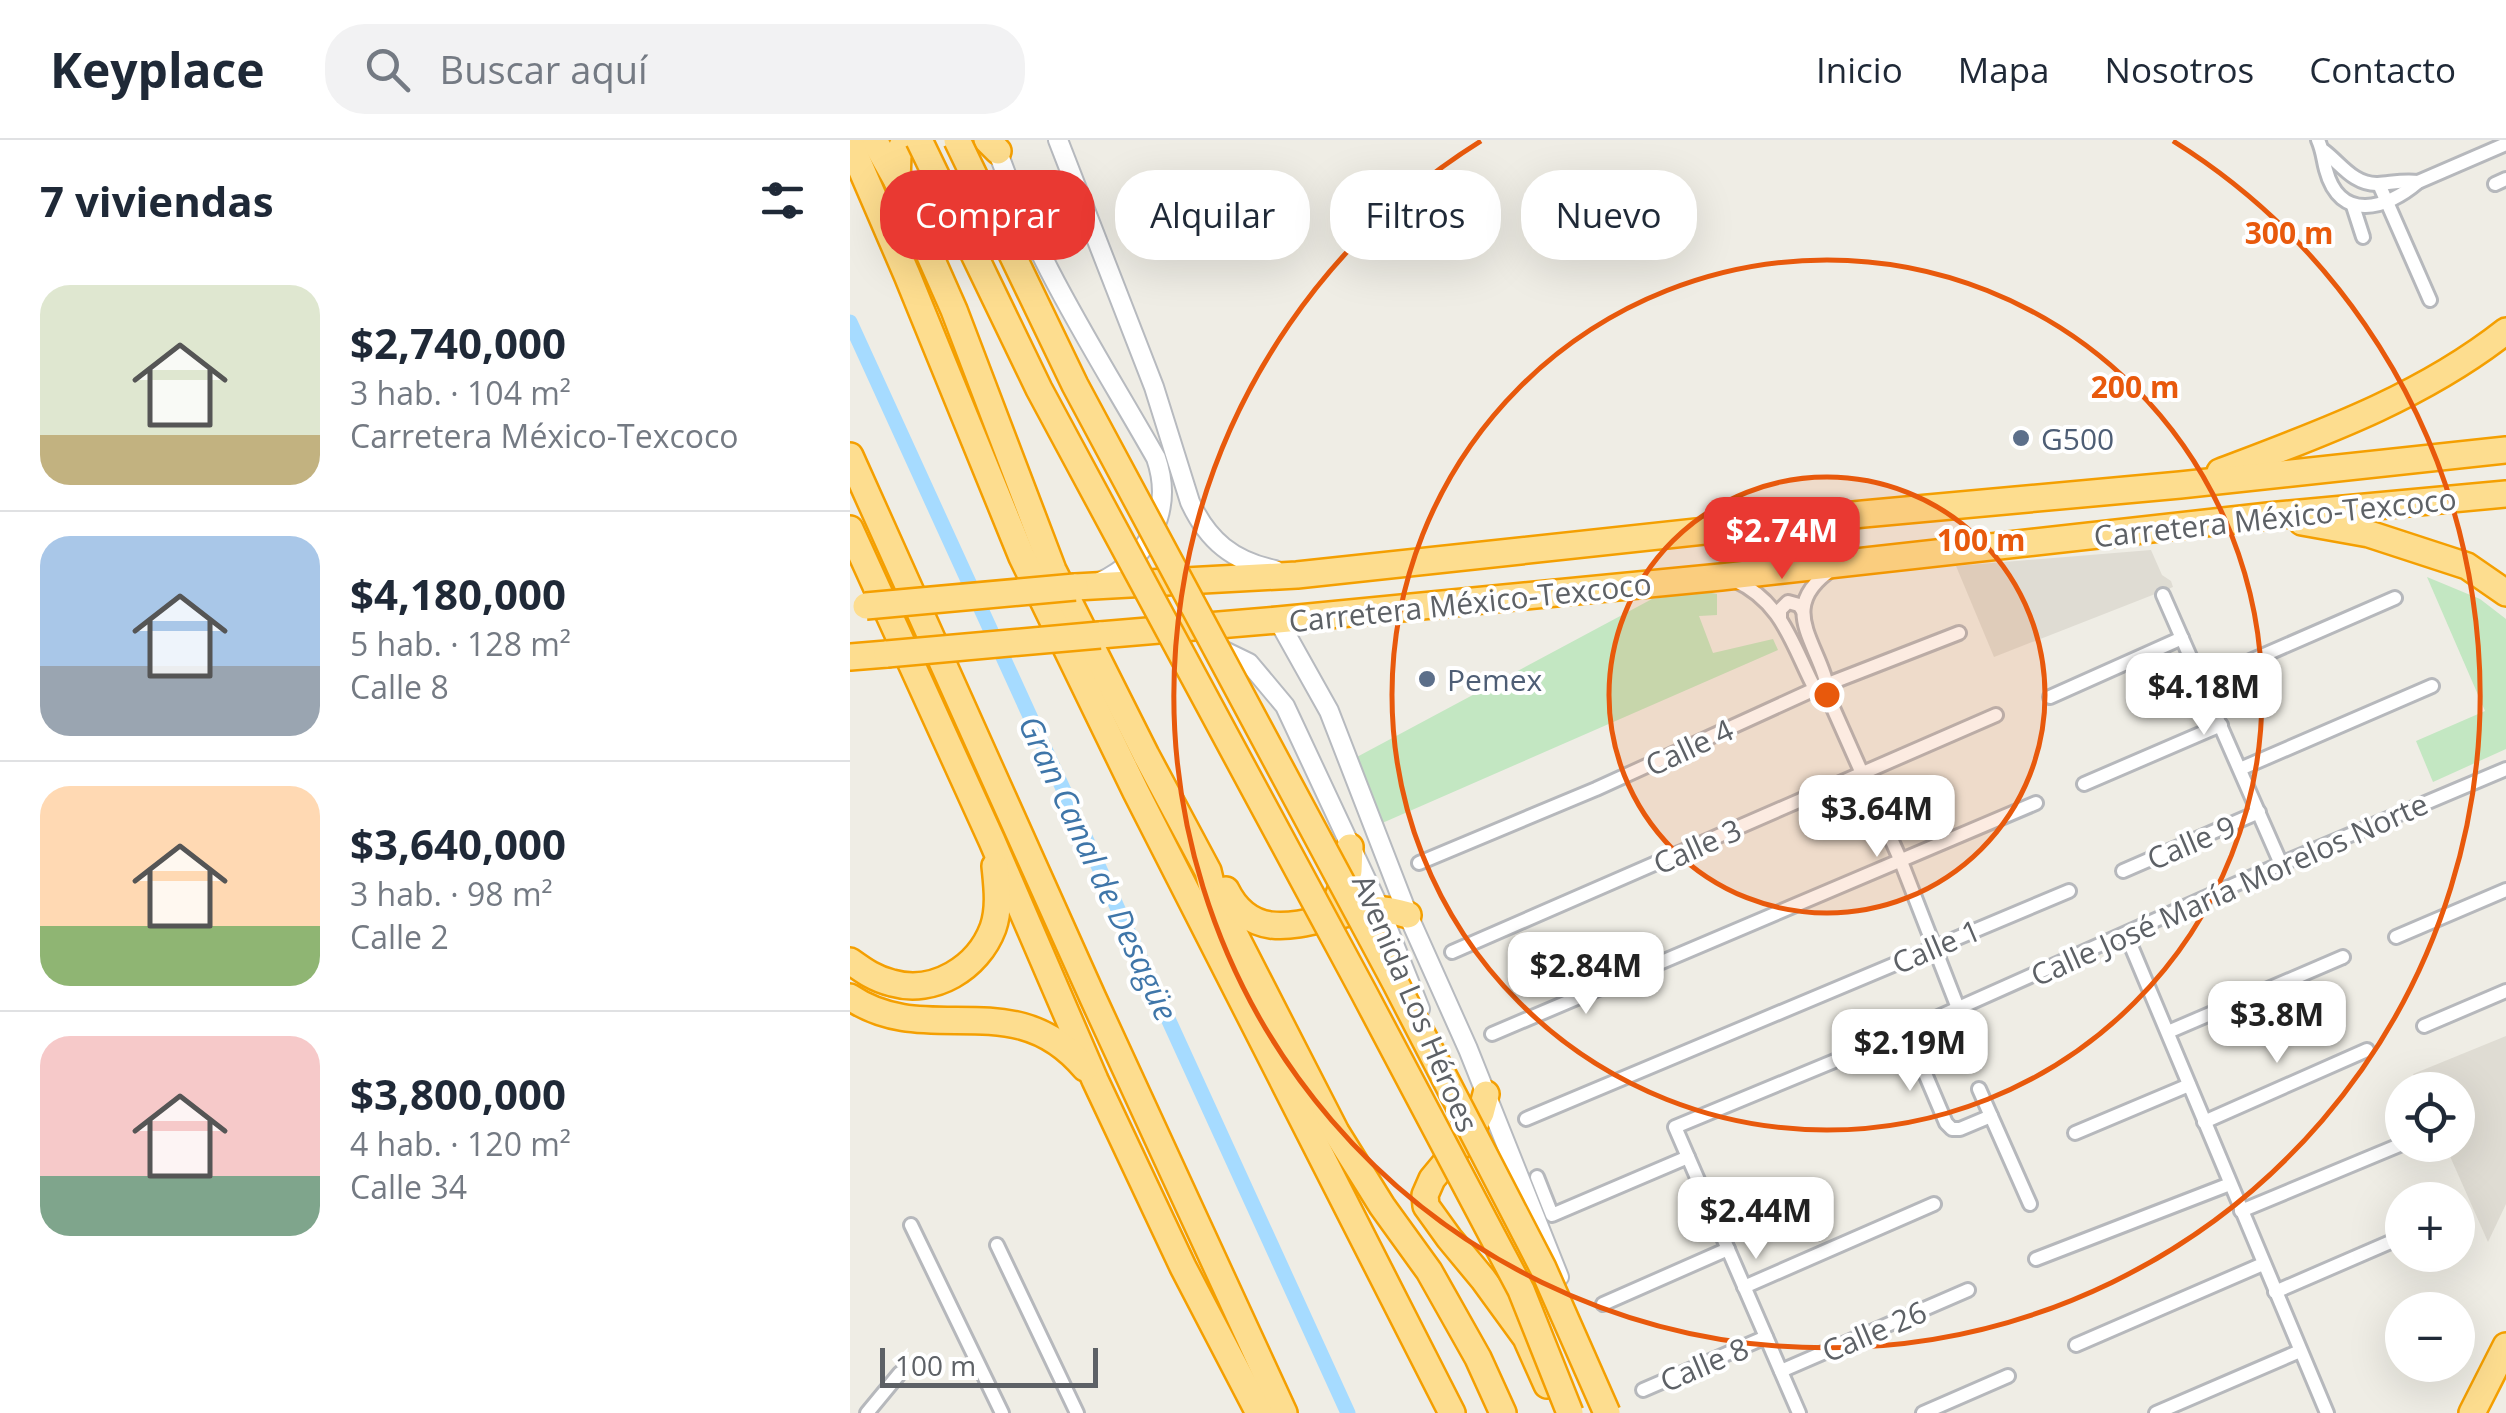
<!DOCTYPE html>
<html lang="es">
<meta charset="utf-8">
<style>
:root{--surface:#fff;--page:#f2f2f3;--text:#1f2937;--muted:#747a83;--line:#e0e1e3;--accent:#e93932}
body{margin:0;font-family:"Open Sans",sans-serif;background:var(--page);color:var(--text);height:100vh;display:flex;flex-direction:column;font-size:38px;white-space:nowrap}
*{box-sizing:border-box;margin:0}
p{font-size:32px;color:var(--muted)}
.icon{flex:none;width:55px;height:55px;fill:none;stroke:currentColor;stroke-width:2;stroke-linecap:round;stroke-linejoin:round}
.map{position:relative;flex:1;overflow:hidden}
.panel{display:flex;flex-direction:column;background:var(--surface);width:850px}
.panel>*{flex:none}
.guide{position:absolute;left:30px;top:30px;width:950px;height:90px;display:flex;gap:20px}
.fabs{position:absolute;left:1535px;top:932px;display:grid;gap:20px}
.fabs a{display:grid;place-items:center;width:90px;height:90px;border-radius:50%;background:var(--surface);box-shadow:0 10px 40px #0002;font-size:50px}
.scale{position:absolute;left:30px;bottom:25px;width:218px;box-sizing:border-box;padding-left:10px;border:5px solid #5d6166;border-top:0;font-size:28px;line-height:35px;white-space:nowrap;color:#5d6166;-webkit-text-stroke:8px #fff;paint-order:stroke}
.price{position:absolute;translate:-50% -85px;padding:0 22px;border-radius:20px;background:#fff;color:#222;font-size:32px;line-height:65px;filter:drop-shadow(0 2px 5px #0008)}
.price::after{content:'';position:absolute;left:50%;top:60px;width:30px;height:22px;margin-left:-15px;background:inherit;clip-path:polygon(0 0,100% 0,50% 100%)}
.price.active{background:var(--accent);color:#fff}
ul{padding:0;list-style:none}
li{display:flex;align-items:center;gap:30px;height:250px;padding:0 40px}
li+li{border-top:2px solid var(--line)}
li span{display:grid;place-items:center;flex:none;width:280px;height:200px;border-radius:30px;color:#555}
li>.icon{margin-inline-start:auto}
span .icon{width:120px;height:120px;fill:#fffc;stroke-width:1}
li b{font-size:42px}
h2{display:flex;justify-content:space-between;align-items:center;height:120px;padding:0 40px;font-size:42px}
.pill{padding:0 35px;border-radius:40px;background:var(--surface);box-shadow:0 10px 40px #0002;font-size:35px;line-height:90px}
.pill.active{background:var(--accent);color:#fff}
header{display:flex;align-items:center;gap:60px;box-sizing:border-box;height:140px;padding:0 50px;background:var(--surface);border-bottom:2px solid var(--line)}
header strong{font-size:48px}
nav{display:flex;gap:55px;margin-inline-start:auto;font-size:35px}
.search{width:700px;height:90px;background:var(--page);display:flex;align-items:center;gap:25px;box-sizing:border-box;padding:0 35px;border-radius:40px;color:var(--muted);font-size:38px}
main{display:flex;flex:1;min-height:0}
.map>svg:first-child{display:block}
.education{fill:#dfdcd3}
.green{fill:#c3e7c2}
.lines{fill:none;stroke-linecap:round;stroke-linejoin:round}
.canal{stroke:#a6dbff;stroke-width:15}
.street-casing{stroke:#b6b8bc;stroke-width:18}
.secondary-casing{stroke:#b7babf;stroke-width:22}
.highway-casing{stroke:#f49f01;stroke-width:30}
.street{stroke:#fff;stroke-width:12}
.secondary{stroke:#fff;stroke-width:18}
.highway{stroke:#fddd8f;stroke-width:25}
.highway-bridge-casing{stroke:#f49f01;stroke-width:30;stroke-linecap:butt}
.highway-bridge{stroke:#fddd8f;stroke-width:25}
.ring{fill:none;stroke:#e8590c;stroke-width:5}
.service-dot{fill:#5c6f8a;stroke:#fff;stroke-width:4}
.labels{text-anchor:middle;dominant-baseline:central;stroke-width:8;stroke-linejoin:round;paint-order:stroke}
.service-label{font-size:30px;fill:#4e5e75;stroke:#fff;text-anchor:start}
.street-label{font-size:30px;fill:#5d6166;stroke:#fff}
.water-label{font-size:32px;font-style:italic;fill:#3f76a9;stroke:#fff}
.centre{fill:#e8590c;stroke:#fff;stroke-width:5}
.ring-label{font-size:30px;text-anchor:middle;font-weight:bold;fill:#e8590c;stroke:#fff;stroke-width:8;stroke-linejoin:round;paint-order:stroke}
</style>
<header>
<strong>Keyplace</strong>
<div class="search"><svg class="icon" aria-label="search" viewBox="0 0 24 24"><circle cx="10" cy="10" r="6"/><path d="M15 15l6 6"/></svg>Buscar aquí</div>
<nav><a>Inicio</a><a>Mapa</a><a>Nosotros</a><a>Contacto</a></nav>
</header>
<main>
<section class="panel">
<h2>7 viviendas<svg class="icon" aria-label="filters" viewBox="0 0 24 24"><path d="M4 7h16M4 17h16"/><circle cx="9" cy="7" r="2"/><circle cx="15" cy="17" r="2"/></svg></h2>
<ul>
<li><span style="background:linear-gradient(#dfe7d0 75%,#c2b280 0)"><svg class="icon" aria-label="home" viewBox="0 0 24 24"><path d="M3 11l9-7 9 7M6 9v11h12V9"/></svg></span><div><b>$2,740,000</b><p>3 hab. · 104 m²</p><p>Carretera México-Texcoco</p></div></li>
<li><span style="background:linear-gradient(#a9c7e8 65%,#9aa5b1 0)"><svg class="icon" aria-label="home" viewBox="0 0 24 24"><path d="M3 11l9-7 9 7M6 9v11h12V9"/></svg></span><div><b>$4,180,000</b><p>5 hab. · 128 m²</p><p>Calle 8</p></div></li>
<li><span style="background:linear-gradient(#ffd9b3 70%,#8fb573 0)"><svg class="icon" aria-label="home" viewBox="0 0 24 24"><path d="M3 11l9-7 9 7M6 9v11h12V9"/></svg></span><div><b>$3,640,000</b><p>3 hab. · 98 m²</p><p>Calle 2</p></div></li>
<li><span style="background:linear-gradient(#f6c9c9 70%,#7fa58c 0)"><svg class="icon" aria-label="home" viewBox="0 0 24 24"><path d="M3 11l9-7 9 7M6 9v11h12V9"/></svg></span><div><b>$3,800,000</b><p>4 hab. · 120 m²</p><p>Calle 34</p></div></li>
</ul>
</section>
<div class="map">
<svg width="1656" height="1273" viewBox="0 0 1656 1273">
<rect width="100%" height="100%" fill="#efede5"/>
<g class="education">
<polygon points="1301,410 1312,435 1321,441 1323,447 1144,517 1106,426"/>
<polygon points="1656,896 1656,1064 1638,1102 1595,1005 1608,1005 1608,950 1570,950 1563,934"/>
</g>
<g class="green">
<polygon points="1577,437 1630,459 1656,479 1656,609 1583,642 1566,601 1635,571"/>
<polygon points="852,451 867,454 867,475 849,476 863,513 923,499 928,510 530,684 505,618 802,459"/>
</g>
<g class="lines">
<polyline class="canal" points="0,182 498,1273"/>
<g class="street-casing">
<g id="street">
<path d="M 1468,0 C 1473,11 1473,19 1476,30 C 1490,83 1537,69 1568,42 L 1656,4"/>
<path d="M 1474,11 C 1491,24 1504,45 1528,44 C 1542,43 1554,40 1568,42"/>
<polyline points="1529,44 1580,160"/>
<polyline points="1645,44 1656,39"/>
<polyline points="1503,66 1513,97"/>
<path d="M 984,428 C 920,470 976,507 979,559 L 1050,719 L 1108,868"/>
<path d="M 884,440 C 933,462 942,505 965,549 L 969,552"/>
<polyline points="1313,455 1431,724"/>
<polyline points="930,478 930,470 938,462 949,465 953,471"/>
<polyline points="1352,542 1545,458"/>
<polyline points="1200,557 1332,498"/>
<polyline points="1390,629 1582,546"/>
<polyline points="1234,644 1371,585"/>
<polyline points="569,723 746,649 965,549 1109,493"/>
<polyline points="1273,731 1409,672"/>
<polyline points="1276,794 1477,1273"/>
<polyline points="1546,797 1656,750"/>
<polyline points="602,812 1146,575"/>
<polyline points="1574,886 1656,851"/>
<polyline points="1057,891 1096,983 1102,989 1110,989 1141,976"/>
<polyline points="1318,892 1493,817"/>
<polyline points="642,894 1186,663"/>
<polyline points="1129,949 1180,1064"/>
<polyline points="676,979 1219,751"/>
<polyline points="1354,982 1517,910"/>
<polyline points="1225,993 1339,945"/>
<polyline points="687,1037 702,1075 838,1017"/>
<polyline points="1391,1071 1552,1004"/>
<polyline points="61,1085 152,1273"/>
<polyline points="147,1105 227,1273"/>
<polyline points="1186,1119 1380,1044"/>
<polyline points="894,1147 1084,1064"/>
<polyline points="1425,1152 1552,1097"/>
<polyline points="753,1164 878,1109"/>
<polyline points="1226,1205 1413,1124"/>
<polyline points="931,1231 1118,1150"/>
<polyline points="793,1250 916,1197"/>
<polyline points="17,1273 50,1233"/>
<polyline points="949,1273 825,987 1057,891 1431,724 1656,629"/>
<polyline points="1073,1273 1158,1236"/>
<polyline points="1306,1273 1450,1211"/>
</g>
</g>
<g class="secondary-casing">
<g id="secondary">
<path d="M 144,0 C 181,115 247,214 306,318 C 324,370 299,419 250,442"/>
<path d="M 208,0 L 304,247 L 340,362 C 358,401 383,421 425,430"/>
<polyline points="428,480 479,571 558,775 618,909 709,1137"/>
<polyline points="366,507 399,523 435,566 530,769 570,869"/>
</g>
</g>
<g class="highway-casing">
<g id="highway">
<polyline points="24,0 47,41 104,170 203,430 296,615 358,731 363,752 486,992 532,1066 579,1131 628,1218 653,1273"/>
<polyline points="137,0 148,11"/>
<polyline points="0,3 57,135 172,417 286,652 602,1273"/>
<polyline points="47,41 48,15 55,0"/>
<polyline points="0,316 243,858 434,1273"/>
<path d="M 1370,332 C 1470,294 1571,258 1656,191"/>
<polyline points="1452,382 1519,394 1617,426 1656,453"/>
<polyline points="0,389 142,701 245,940 333,1127 409,1273"/>
<polyline points="225,447 447,435 1013,374 1330,345 1656,310"/>
<polyline points="250,495 428,480 871,437 1418,376 1656,354"/>
<polyline points="0,517 37,514"/>
<path d="M 376,750 C 407,813 468,774 519,770 C 532,768 545,771 558,775"/>
<polyline points="487,759 499,731 500,707"/>
<path d="M 0,821 C 14,831 25,839 42,843 C 84,855 128,828 143,788 C 150,768 147,746 145,726"/>
<path d="M 0,857 C 78,910 164,843 235,928"/>
<polyline points="636,954 631,973 621,992 582,1039 575,1055 576,1066 599,1098 633,1139 676,1198 697,1245"/>
<polyline points="1622,1273 1656,1206"/>
</g>
</g>
<use href="#street" class="street"/>
<use href="#secondary" class="secondary"/>
<use href="#highway" class="highway"/>
<g class="highway-bridge-casing">
<g id="highway-bridge">
<polyline points="69,0 189,249 513,851 671,1150 720,1273"/>
<polyline points="107,0 225,245 545,842 693,1128 757,1273"/>
<polyline points="16,466 225,447"/>
<polyline points="37,514 250,495"/>
</g>
</g>
<use href="#highway-bridge" class="highway-bridge"/>
</g>
<circle cx="977" cy="555" r="218" fill="#e8590c" fill-opacity=".12"/>
<g class="ring">
<circle cx="977" cy="555" r="218"/>
<circle cx="977" cy="555" r="435"/>
<path d="M1323 1A653 653 0 1 1 631 1"/>
</g>
<g class="service-dot">
<circle cx="1171" cy="298" r="10"/>
<circle cx="577" cy="539" r="10"/>
</g>
<g class="labels">
<g class="service-label">
<text x="1191" y="298">G500</text>
<text x="597" y="539">Pemex</text>
</g>
<g class="street-label">
<text transform="translate(1425 377) rotate(-6)">Carretera México-Texcoco</text>
<text transform="translate(620 462) rotate(-6)">Carretera México-Texcoco</text>
<text transform="translate(839 607) rotate(-25)">Calle 4</text>
<text transform="translate(1341 702) rotate(-23)">Calle 9</text>
<text transform="translate(847 706) rotate(-24)">Calle 3</text>
<text transform="translate(1379 749) rotate(-24)">Calle José María Morelos Norte</text>
<text transform="translate(1086 806) rotate(-23)">Calle 1</text>
<text transform="translate(566 863) rotate(67)">Avenida Los Héroes</text>
<text transform="translate(1024 1191) rotate(-23)">Calle 26</text>
<text transform="translate(854 1224) rotate(-23)">Calle 8</text>
</g>
<g class="water-label">
<text transform="translate(249 728) rotate(65)">Gran Canal de Desagüe</text>
</g>
</g>
<circle cx="977" cy="555" r="15" class="centre"/>
<g class="ring-label">
<text x="1439" y="104">300 m</text>
<text x="1285" y="258">200 m</text>
<text x="1131" y="411">100 m</text>
</g>
</svg>
<div class="fabs">
<a><svg class="icon" aria-label="locate" viewBox="0 0 24 24"><circle cx="12" cy="12" r="6"/><path d="M12 2v4M12 18v4M2 12h4M18 12h4"/></svg></a>
<a>+</a>
<a>−</a>
</div>
<div class="scale">100 m</div>
<b class="price active" style="left:932px;top:442px">$2.74M</b>
<b class="price" style="left:1354px;top:598px">$4.18M</b>
<b class="price" style="left:1027px;top:720px">$3.64M</b>
<b class="price" style="left:736px;top:877px">$2.84M</b>
<b class="price" style="left:1427px;top:926px">$3.8M</b>
<b class="price" style="left:1060px;top:954px">$2.19M</b>
<b class="price" style="left:906px;top:1122px">$2.44M</b>
<div class="guide">
<a class="pill active">Comprar</a>
<a class="pill">Alquilar</a>
<a class="pill">Filtros</a>
<a class="pill">Nuevo</a>
</div>
</div>
</main>
